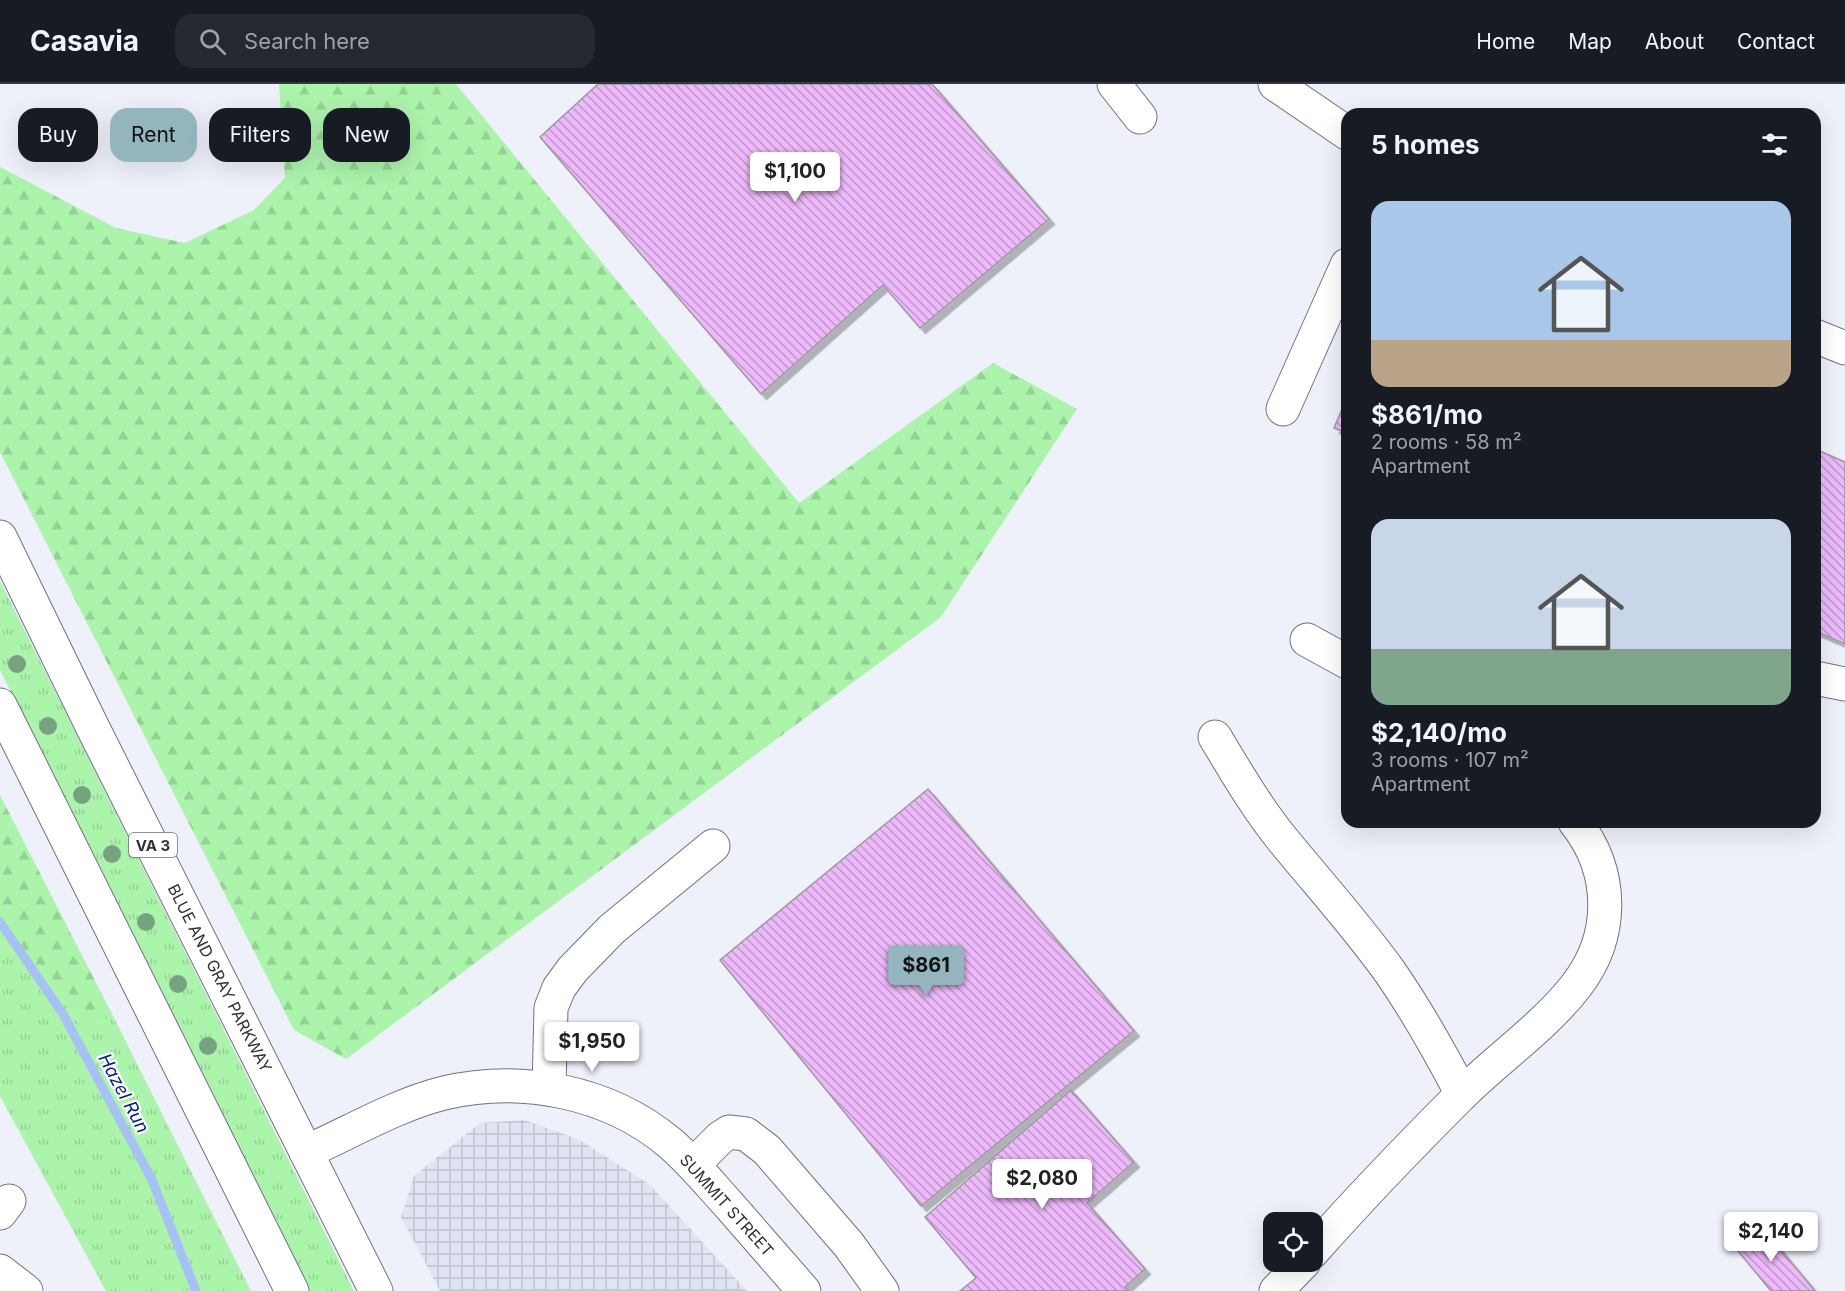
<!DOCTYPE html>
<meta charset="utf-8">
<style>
:root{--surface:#171b24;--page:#242831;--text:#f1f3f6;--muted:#9ea1a6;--line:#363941;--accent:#95b5be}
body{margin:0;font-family:Inter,sans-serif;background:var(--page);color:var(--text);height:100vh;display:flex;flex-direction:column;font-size:22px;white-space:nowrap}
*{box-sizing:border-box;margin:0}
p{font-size:20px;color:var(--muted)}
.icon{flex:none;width:33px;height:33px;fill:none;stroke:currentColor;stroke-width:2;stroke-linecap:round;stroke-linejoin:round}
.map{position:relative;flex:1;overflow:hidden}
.drawer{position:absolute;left:1341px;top:24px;width:480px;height:720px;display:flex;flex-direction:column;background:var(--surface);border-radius:18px;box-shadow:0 6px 24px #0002}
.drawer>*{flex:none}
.guide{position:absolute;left:18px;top:24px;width:570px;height:54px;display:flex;gap:12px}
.fabs{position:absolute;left:1263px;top:1128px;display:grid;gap:12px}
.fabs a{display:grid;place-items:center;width:60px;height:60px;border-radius:12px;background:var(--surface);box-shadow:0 6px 24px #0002;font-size:30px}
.price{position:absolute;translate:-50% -51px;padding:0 14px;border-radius:6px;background:#fff;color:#222;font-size:20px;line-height:39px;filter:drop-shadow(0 2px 3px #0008)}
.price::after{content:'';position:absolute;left:50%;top:36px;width:18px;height:14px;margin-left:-9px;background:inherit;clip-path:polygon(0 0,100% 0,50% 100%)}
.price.on{background:var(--accent);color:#111}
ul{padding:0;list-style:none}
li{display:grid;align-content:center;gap:12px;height:318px;padding:0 30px}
li span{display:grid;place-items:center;height:186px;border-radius:18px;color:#555}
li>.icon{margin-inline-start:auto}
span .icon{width:108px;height:108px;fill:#fffc;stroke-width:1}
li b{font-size:26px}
h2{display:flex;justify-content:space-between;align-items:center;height:72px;padding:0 30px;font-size:26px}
.tag{padding:0 21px;border-radius:18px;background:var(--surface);box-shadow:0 6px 24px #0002;font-size:21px;line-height:54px}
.tag.on{background:var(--accent);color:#111}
header{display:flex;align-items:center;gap:36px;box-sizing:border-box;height:84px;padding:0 30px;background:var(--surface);border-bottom:2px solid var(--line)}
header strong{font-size:28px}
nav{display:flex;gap:33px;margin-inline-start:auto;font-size:21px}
.search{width:420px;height:54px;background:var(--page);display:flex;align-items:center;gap:15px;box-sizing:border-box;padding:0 21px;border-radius:18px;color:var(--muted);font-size:22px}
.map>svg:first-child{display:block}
.industrial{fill:url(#industrial-grid)}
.grass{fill:url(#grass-tufts)}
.forest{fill:url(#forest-firs)}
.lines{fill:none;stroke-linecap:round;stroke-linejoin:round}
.stream{stroke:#a8c1f4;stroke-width:9}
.building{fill:url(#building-back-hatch);stroke:#9d979e;stroke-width:1.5;filter:url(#shadow)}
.minor-casing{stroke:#71737a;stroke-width:35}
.highway-casing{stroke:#71737a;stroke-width:35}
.minor{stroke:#fff;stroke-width:33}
.highway{stroke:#fff;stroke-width:33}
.tree{fill:#76a280}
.labels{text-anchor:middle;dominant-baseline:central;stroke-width:4.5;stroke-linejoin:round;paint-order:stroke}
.shield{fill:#fff;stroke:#6f7072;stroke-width:1.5}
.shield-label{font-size:15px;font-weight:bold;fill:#313235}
.street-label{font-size:16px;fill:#313235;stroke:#fff}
.water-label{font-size:18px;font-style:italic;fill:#062381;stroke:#fff}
</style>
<header>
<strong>Casavia</strong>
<div class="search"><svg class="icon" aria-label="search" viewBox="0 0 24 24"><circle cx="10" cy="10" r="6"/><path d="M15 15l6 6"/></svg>Search here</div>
<nav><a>Home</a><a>Map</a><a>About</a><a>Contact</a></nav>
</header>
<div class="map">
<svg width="1845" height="1207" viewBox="0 0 1845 1207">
<defs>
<pattern id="industrial-grid" width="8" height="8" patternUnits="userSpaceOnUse" patternTransform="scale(1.5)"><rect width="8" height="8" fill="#e0e4f3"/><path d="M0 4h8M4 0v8" fill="none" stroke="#c1c4d1"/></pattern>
<pattern id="grass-tufts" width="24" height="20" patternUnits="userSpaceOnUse" patternTransform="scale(1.5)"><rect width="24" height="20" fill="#acf3ac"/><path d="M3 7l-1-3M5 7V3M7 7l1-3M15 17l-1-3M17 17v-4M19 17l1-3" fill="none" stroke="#94d195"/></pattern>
<pattern id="forest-firs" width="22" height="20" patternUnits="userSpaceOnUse" patternTransform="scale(1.5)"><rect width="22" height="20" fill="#acf3ac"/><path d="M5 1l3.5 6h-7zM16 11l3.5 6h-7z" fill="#94d195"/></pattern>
<pattern id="building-back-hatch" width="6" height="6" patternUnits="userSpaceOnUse" patternTransform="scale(1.5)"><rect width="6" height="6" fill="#edb9fa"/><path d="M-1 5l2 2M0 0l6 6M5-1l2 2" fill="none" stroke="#c197cb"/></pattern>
<filter id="shadow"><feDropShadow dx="5.5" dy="5.5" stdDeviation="0" flood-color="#0004"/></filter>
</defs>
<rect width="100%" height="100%" fill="#eff1fa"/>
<polygon class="industrial" points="524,1036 578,1055 649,1100 747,1207 440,1207 401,1133 414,1092 480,1039"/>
<g class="grass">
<polygon points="0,497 354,1207 310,1207 0,586"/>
<polygon points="0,858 48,897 81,941 97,941 112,930 251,1207 106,1207 0,1012"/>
</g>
<g class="forest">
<polygon points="279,0 456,0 799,419 993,279 1077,325 941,533 346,975 294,946 0,368 0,83 116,144 185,159 254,126 285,94"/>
<polygon points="0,711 112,930 97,941 81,941 48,897 0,858"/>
</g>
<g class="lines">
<polyline class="stream" points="0,838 63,930 152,1096 196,1207"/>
</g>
<g class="building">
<polygon points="598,0 932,0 1049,135 920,244 883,201 761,310 540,53"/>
<polygon points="1347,313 1347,349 1334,344"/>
<polygon points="1815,365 1845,378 1845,560 1815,547"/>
<polygon points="928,705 1134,947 921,1122 720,876"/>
<polygon points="1071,1006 1134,1078 1087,1119 1145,1185 1125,1203 1129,1207 960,1207 976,1194 925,1133"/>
<polygon points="1760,1141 1815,1207 1771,1207 1733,1161"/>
</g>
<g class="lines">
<g class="minor-casing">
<g id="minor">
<polyline points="1114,0 1140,33"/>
<polyline points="1275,0 1347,49"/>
<polyline points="1815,252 1845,264"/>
<polyline points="1283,325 1347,181"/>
<polyline points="1307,556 1347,578"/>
<polyline points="1815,594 1845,600"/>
<path d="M 1215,653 C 1236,688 1257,724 1283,756 C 1319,800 1357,842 1390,888 C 1417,927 1440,968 1462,1010"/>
<polyline points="549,1005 551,924 559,904 573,885 612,845 713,762"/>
<path d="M 306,1068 C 351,1048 396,1021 444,1009 C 521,991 608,1007 670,1059 C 692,1078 710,1100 729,1121 C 754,1150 779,1178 804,1207"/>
<polyline points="694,1080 720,1054 729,1048 746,1050 767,1066 849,1161 882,1207"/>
<polyline points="0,1129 9,1117"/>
<path d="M 1312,1168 C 1360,1114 1409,1063 1460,1012 C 1497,975 1543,944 1576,902 C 1615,852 1614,787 1575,738"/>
<polyline points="0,1187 26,1207"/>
<polyline points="1276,1207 1304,1178"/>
</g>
</g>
<g class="highway-casing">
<g id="highway">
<polyline points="0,453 92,642 376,1207"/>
<polyline points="0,621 292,1207"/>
</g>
</g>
<use href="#minor" class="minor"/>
<use href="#highway" class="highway"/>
</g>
<g class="tree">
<circle cx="17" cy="580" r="9"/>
<circle cx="48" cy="642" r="9"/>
<circle cx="82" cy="711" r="9"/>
<circle cx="112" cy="770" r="9"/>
<circle cx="146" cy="838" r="9"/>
<circle cx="178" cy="900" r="9"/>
<circle cx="208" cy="962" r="9"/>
</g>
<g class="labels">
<rect class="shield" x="129" y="749" width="48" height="24" rx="4.5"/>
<g class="shield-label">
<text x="153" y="761">VA 3</text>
</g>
<g class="street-label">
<text transform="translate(220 894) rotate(63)">BLUE AND GRAY PARKWAY</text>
<text transform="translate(727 1121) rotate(48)">SUMMIT STREET</text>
</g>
<g class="water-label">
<text transform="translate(124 1009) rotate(62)">Hazel Run</text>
</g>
</g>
</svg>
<div class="fabs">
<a><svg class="icon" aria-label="locate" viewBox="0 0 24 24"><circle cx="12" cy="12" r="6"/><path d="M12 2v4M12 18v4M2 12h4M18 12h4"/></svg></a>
</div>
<b class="price" style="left:795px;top:119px">$1,100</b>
<b class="price on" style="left:926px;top:913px">$861</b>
<b class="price" style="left:592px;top:989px">$1,950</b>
<b class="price" style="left:1042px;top:1126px">$2,080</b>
<b class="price" style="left:1771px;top:1179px">$2,140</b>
<div class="guide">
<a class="tag">Buy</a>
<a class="tag on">Rent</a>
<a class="tag">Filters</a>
<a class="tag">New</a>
</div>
<section class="drawer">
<h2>5 homes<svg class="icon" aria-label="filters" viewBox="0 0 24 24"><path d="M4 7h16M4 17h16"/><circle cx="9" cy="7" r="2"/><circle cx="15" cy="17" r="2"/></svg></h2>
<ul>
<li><span style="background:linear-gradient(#a9c7e8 75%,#b9a48a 0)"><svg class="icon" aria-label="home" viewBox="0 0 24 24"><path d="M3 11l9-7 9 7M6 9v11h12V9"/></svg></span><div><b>$861/mo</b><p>2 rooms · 58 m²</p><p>Apartment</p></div></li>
<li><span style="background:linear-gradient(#c9d6e8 70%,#7fa58c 0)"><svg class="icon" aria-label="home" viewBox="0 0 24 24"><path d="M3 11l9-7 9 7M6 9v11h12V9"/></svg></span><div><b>$2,140/mo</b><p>3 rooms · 107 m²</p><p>Apartment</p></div></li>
</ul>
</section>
</div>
